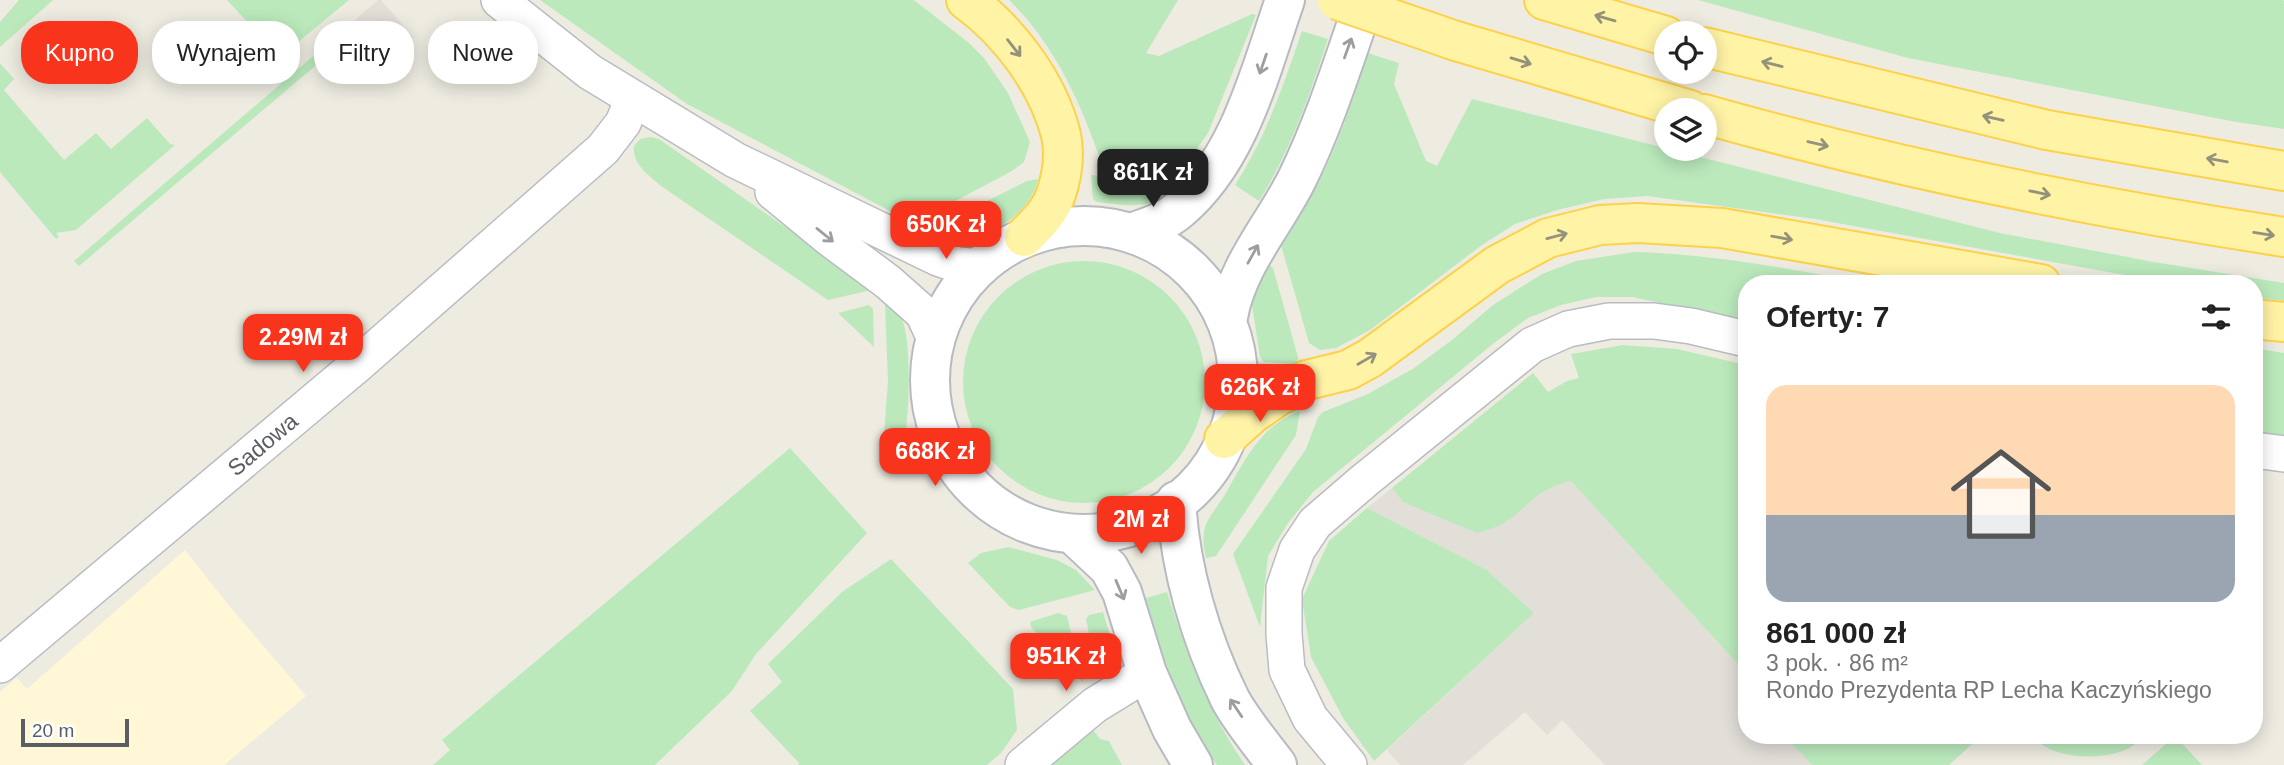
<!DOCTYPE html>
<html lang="pl">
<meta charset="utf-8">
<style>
:root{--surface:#fff;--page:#f2f2f2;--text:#222;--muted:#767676;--line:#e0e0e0;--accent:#f9341d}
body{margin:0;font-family:Arial,sans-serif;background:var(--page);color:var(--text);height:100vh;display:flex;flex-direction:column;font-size:26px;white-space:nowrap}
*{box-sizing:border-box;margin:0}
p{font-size:23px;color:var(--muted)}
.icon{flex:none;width:38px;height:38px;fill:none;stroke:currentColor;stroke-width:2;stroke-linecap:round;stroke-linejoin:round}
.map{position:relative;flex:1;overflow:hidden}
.details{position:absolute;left:1738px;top:275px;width:525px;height:469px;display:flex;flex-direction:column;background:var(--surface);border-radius:28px;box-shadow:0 4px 18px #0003}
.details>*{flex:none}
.guide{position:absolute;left:21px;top:21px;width:665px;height:63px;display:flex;gap:14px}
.tools{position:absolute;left:1654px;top:21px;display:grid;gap:14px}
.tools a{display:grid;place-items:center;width:63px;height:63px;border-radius:50%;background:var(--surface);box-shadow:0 4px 18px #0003;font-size:35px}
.scale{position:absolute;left:21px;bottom:18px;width:108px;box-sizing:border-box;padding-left:7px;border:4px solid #5a5e64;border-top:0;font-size:19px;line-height:24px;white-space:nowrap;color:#5a5e64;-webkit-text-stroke:5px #fff;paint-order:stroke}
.price{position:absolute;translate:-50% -60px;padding:0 16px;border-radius:14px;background:var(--accent);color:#fff;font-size:23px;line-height:46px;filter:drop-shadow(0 2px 4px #0008)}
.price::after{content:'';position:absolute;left:50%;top:42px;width:21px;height:16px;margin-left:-10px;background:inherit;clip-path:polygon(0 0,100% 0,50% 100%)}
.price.current{background:#222;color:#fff}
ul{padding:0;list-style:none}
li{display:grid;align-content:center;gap:14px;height:371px;padding:0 28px}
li+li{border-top:2px solid var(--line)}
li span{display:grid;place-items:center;height:217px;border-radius:21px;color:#555}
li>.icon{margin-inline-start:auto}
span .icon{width:126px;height:126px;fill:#fffc;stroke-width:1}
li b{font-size:30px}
h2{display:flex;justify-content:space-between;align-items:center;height:84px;padding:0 28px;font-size:30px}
.tag{padding:0 24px;border-radius:28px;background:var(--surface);box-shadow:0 4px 18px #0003;font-size:24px;line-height:63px}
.tag.current{background:var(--accent);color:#fff}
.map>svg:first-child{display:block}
.commercial{fill:#fff7d6}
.industrial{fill:#e2dfd9}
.green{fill:#bbe9bc}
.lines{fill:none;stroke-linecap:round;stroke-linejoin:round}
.street-casing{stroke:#b9bcc2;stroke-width:38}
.secondary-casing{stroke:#b7bbc1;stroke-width:42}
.primary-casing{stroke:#fed14a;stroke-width:42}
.street{stroke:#fff;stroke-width:35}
.secondary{stroke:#fff;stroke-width:38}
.primary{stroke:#fff3a6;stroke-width:38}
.primary-bridge-casing{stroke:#fed14a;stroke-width:42;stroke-linecap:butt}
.primary-bridge{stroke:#fff3a6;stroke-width:38}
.oneway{stroke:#94927b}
.oneway2{stroke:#9c9ea2}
.labels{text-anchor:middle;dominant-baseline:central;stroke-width:5;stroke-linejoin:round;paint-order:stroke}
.street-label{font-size:23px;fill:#5a5e64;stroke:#fff}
</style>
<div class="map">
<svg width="2284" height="765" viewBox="0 0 2284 765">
<rect width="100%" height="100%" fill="#eeece1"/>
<polygon class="commercial" points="185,550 226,602 306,696 224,765 0,765 0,692 17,678 27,689"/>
<g class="industrial">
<polygon points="378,0 381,0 414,38 388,60 354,21"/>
<polygon points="1571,481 1746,673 1746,685 1742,689 1746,694 1746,735 1784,735 1812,765 1605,765 1562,720 1547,735 1525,712 1463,765 1400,765 1387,750 1534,613 1487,570 1367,508 1392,488 1403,502 1531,499 1550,486"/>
</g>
<g class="green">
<polygon points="19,0 53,0 0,47 0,22"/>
<polygon points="227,0 349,0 280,57"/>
<polygon points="540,0 914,0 969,43 984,58 1008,93 1030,142 1024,162 1012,171 925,217 907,220 687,104"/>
<path d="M 1009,0 L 1178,0 L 1146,53 L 1159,56 L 1252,14 L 1256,15 L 1208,133 L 1181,171 L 1100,159 C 1080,101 1054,44 1009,0 Z"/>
<polygon points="1698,0 2282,0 2284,1 2284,129 2236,122 1908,58"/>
<polygon points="354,21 360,28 79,266 74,261"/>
<path d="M 1302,31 L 1328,39 C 1309,96 1291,150 1259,201 L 1235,185 C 1267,135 1283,86 1302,31 Z"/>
<path d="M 1368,53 L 1399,63 L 1394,84 L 1426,161 L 1437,166 L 1472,99 L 2000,233 L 2154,262 L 2284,283 L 2284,301 L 2254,297 L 2254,284 L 2169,283 L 1815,219 L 1647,196 L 1604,199 L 1557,210 L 1515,224 L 1482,245 L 1370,330 L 1336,348 L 1320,350 L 1309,343 L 1281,245 C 1323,188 1347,120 1368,53 Z"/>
<polygon points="0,63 14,79 4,90 64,160 96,133 111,149 147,118 170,144 175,145 76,230 56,233 59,237 56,239 0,172"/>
<path d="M 650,137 L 659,139 L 870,286 L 867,291 L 828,300 L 661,186 C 649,175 632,165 634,146 L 640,139 Z"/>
<path d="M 1091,175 L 1178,182 L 1182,188 C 1147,209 1135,207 1097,202 L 1093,199 Z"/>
<path d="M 1038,179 C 1029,222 968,251 929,236 L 934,228 L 1027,181 Z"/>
<path d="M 1634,252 C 1713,254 1790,269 1868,283 L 1746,284 L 1746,322 L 1633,297 L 1596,297 L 1561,305 L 1528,318 L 1494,343 L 1313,492 L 1288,523 L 1268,556 L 1260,627 L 1233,554 L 1306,449 L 1318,417 L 1323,412 L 1368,394 L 1414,368 L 1452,340 L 1493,305 L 1542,274 L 1576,261 Z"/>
<polygon points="1263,260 1273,268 1298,357 1297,364 1264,362 1260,357 1252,304"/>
<circle cx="1084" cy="382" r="121"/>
<path d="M 888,299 C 894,306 900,313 903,322 C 911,342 910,419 904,440 C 901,451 896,461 891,470 L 882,462 L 888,381 L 885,305 Z"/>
<polygon points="869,305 873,309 874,347 838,313"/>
<path d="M 1623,345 L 1677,349 L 1746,365 L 1746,673 L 1571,481 C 1533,490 1532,505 1504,523 C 1496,528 1486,530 1477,533 L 1403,502 L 1392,488 L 1533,373 L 1548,392 L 1567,381 L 1579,378 L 1571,354 Z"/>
<polygon points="2254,348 2284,353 2284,439 2254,435"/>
<path d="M 1300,411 L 1296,435 L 1216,556 L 1206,558 C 1197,521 1213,517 1228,489 C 1247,456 1262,425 1300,411 Z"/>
<polygon points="790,448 867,533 756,654 732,691 655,765 433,765 450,750 442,740"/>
<polygon points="1367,508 1487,570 1534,613 1374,761 1343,718 1311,657 1302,599 1329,541"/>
<polygon points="1009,547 1057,560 1076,570 1095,590 1019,610 1010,607 968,563 981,553"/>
<polygon points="891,559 1013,689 1017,730 1001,753 987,765 798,765 799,763 750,711 782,682 768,664 842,592"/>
<path d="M 1167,592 C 1188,658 1206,707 1245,765 L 1217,765 C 1180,718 1163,654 1146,598 Z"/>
<polygon points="1103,612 1117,658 1115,665 1098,679 1086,619 1089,615"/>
<polygon points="1058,613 1067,616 1083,682 1031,627 1030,622"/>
<polygon points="1093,730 1100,739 1109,741 1122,765 1052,765"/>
<polygon points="1784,735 1982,735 1949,765 1812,765"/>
<path d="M 2034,735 L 2142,735 C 2139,739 2136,744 2131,747 C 2109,761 2047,761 2034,735 Z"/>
<polygon points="2175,736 2202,765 2142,765"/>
</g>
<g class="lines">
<g class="street-casing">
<g id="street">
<polyline points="499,0 590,72 735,160 938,258 958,265 982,267"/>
<polyline points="773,192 829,238 888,282 923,313 936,341"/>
<polyline points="2254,450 2284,454"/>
<path id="s1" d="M 0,665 L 357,365 L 603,149 L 623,123 L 633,99"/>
<polyline points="1023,765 1095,705 1147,673"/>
<polyline points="1349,765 1310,718 1287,670 1284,634 1284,588 1297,550 1315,523 1365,480 1532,345 1568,329 1609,321 1654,321 1691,326 1746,339"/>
</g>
</g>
<g class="secondary-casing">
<g id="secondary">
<circle cx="1084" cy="380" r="154"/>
<path d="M 1131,233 C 1148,227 1165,222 1179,210 C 1240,159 1260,71 1285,0"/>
<path d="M 1228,317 C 1237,265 1274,225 1297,179 C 1325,122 1344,60 1365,0"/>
<path d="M 1176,501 C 1180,568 1200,638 1230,699 C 1241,720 1262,745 1277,765"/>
<polyline points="1078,539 1109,568 1122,592 1147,673 1172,729 1193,765"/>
</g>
</g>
<g class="primary-casing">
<g id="primary">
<path d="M 966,0 C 1009,31 1048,83 1061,135 C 1065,154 1062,176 1056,194 C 1050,212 1037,224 1024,237"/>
<polyline points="1544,0 1666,36"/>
<polyline points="1456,41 1690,110"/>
<polyline points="1704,47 2047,130 2284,171"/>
<path d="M 1704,114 C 1894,168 2089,207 2284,237"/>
<polyline points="2254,319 2284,322"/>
<polyline points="1224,439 1252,414 1278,396 1307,380 1348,370 1370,358 1497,265 1548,238 1600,225 1638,223 1722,228 2041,284"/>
</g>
</g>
<use href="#street" class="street"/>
<use href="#secondary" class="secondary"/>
<use href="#primary" class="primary"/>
<g class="primary-bridge-casing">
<polyline id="primary-bridge" points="1337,0 1456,41"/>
</g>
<use href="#primary-bridge" class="primary-bridge"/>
</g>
<defs><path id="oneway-shaft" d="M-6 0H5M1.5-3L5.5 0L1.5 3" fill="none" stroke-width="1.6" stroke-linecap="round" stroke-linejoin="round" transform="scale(1.75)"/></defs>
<g class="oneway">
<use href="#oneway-shaft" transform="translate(1605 18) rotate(-164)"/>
<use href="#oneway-shaft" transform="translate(1014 48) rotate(52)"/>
<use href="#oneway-shaft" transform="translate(1521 61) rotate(17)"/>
<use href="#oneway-shaft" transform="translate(1772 64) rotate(-166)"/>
<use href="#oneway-shaft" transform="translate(1993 118) rotate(-167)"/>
<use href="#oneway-shaft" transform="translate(1818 144) rotate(13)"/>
<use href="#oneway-shaft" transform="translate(2217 160) rotate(-170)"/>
<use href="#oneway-shaft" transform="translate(2040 193) rotate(12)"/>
<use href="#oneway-shaft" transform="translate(2264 234) rotate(9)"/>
<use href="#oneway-shaft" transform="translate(1557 236) rotate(-15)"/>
<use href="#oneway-shaft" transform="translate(1782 238) rotate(10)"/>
<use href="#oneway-shaft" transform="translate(1367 359) rotate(-30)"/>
</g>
<g class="oneway2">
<use href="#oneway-shaft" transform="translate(1348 48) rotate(-70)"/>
<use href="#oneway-shaft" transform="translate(1263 64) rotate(109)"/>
<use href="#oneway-shaft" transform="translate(825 235) rotate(39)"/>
<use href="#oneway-shaft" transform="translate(1253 254) rotate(-61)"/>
<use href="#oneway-shaft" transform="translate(1120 590) rotate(67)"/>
<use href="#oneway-shaft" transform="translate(1236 708) rotate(-124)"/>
</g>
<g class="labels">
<g class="street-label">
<text stroke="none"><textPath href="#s1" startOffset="343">Sadowa</textPath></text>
</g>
</g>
</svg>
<div class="tools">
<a><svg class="icon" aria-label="locate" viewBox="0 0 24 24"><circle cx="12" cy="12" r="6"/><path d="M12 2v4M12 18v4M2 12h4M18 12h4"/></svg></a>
<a><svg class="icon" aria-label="layers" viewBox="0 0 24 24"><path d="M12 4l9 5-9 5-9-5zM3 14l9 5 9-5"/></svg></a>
</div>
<div class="scale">20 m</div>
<b class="price current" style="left:1153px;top:209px">861K zł</b>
<b class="price" style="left:946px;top:261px">650K zł</b>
<b class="price" style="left:303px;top:374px">2.29M zł</b>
<b class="price" style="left:1260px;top:424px">626K zł</b>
<b class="price" style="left:935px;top:488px">668K zł</b>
<b class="price" style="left:1141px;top:556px">2M zł</b>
<b class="price" style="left:1066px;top:693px">951K zł</b>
<div class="guide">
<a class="tag current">Kupno</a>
<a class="tag">Wynajem</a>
<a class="tag">Filtry</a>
<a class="tag">Nowe</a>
</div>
<section class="details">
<h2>Oferty: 7<svg class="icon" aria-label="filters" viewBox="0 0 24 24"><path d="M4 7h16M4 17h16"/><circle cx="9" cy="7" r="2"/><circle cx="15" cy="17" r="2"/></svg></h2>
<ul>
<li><span style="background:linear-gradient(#ffd9b3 60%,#9aa5b1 0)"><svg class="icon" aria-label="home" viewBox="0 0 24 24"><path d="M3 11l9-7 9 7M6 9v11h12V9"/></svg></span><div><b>861 000 zł</b><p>3 pok. · 86 m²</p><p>Rondo Prezydenta RP Lecha Kaczyńskiego</p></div></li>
</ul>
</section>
</div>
